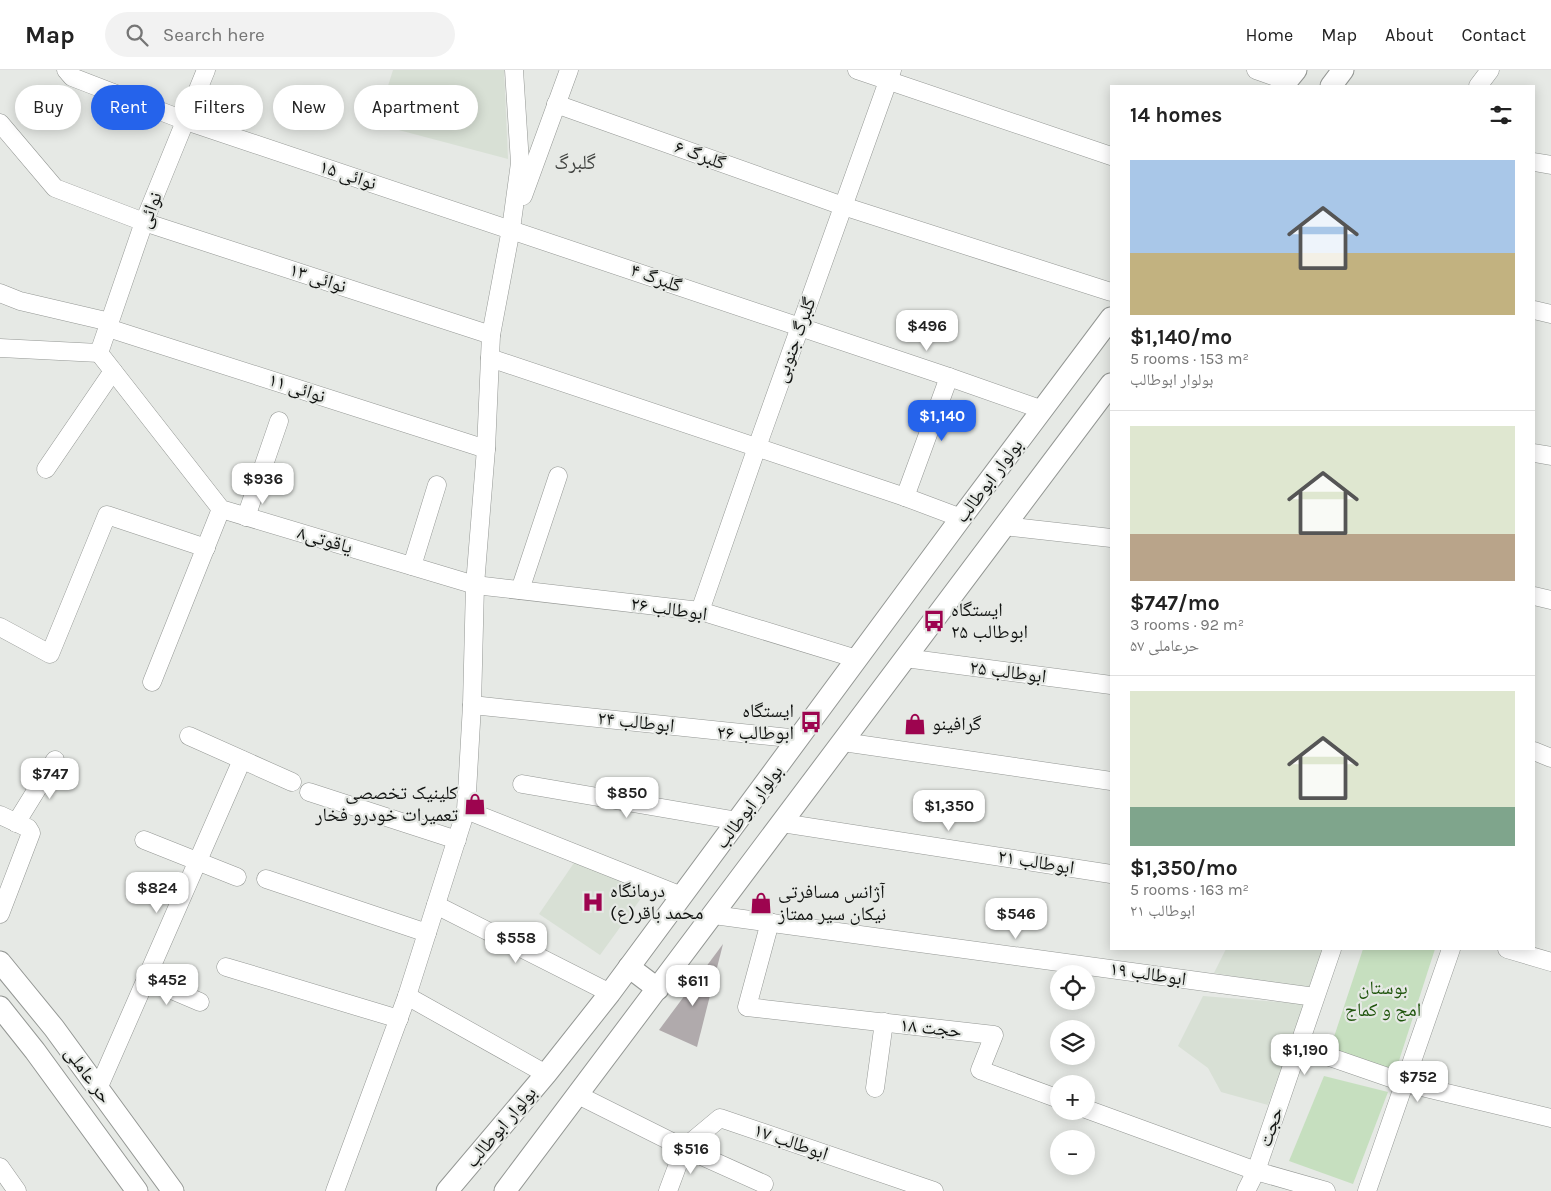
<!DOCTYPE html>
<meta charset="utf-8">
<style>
:root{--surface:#fff;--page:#f2f2f2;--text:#222;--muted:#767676;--line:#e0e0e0;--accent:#2563eb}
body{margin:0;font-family:Karla,"Noto Naskh Arabic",sans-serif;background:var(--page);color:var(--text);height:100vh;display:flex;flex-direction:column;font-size:19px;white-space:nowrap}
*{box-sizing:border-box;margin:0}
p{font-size:16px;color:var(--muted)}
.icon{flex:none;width:28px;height:28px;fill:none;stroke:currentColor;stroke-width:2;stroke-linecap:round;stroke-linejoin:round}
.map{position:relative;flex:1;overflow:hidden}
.side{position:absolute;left:1110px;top:15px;width:425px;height:865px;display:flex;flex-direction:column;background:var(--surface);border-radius:0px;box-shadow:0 2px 12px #0003}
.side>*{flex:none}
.guide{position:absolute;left:15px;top:15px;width:475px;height:45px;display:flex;gap:10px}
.buttons{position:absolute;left:1050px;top:895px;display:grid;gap:10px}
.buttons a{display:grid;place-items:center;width:45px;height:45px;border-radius:50%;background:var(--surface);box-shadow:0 2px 12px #0003;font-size:25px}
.price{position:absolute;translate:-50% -42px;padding:0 11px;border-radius:10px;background:#fff;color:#222;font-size:16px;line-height:32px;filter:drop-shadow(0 1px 2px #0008)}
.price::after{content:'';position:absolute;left:50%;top:30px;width:15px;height:11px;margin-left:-8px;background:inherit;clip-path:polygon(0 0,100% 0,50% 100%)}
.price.on{background:var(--accent);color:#fff}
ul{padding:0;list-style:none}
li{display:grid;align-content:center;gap:10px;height:265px;padding:0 20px}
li+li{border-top:1px solid var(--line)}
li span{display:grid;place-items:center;height:155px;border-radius:0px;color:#555}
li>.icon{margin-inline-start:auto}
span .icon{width:90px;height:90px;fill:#fffc;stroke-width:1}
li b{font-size:21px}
h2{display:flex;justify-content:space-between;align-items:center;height:60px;padding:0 20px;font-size:21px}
.pill{padding:0 18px;border-radius:22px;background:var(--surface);box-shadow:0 2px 12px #0003;font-size:18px;line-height:45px}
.pill.on{background:var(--accent);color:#fff}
header{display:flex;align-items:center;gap:30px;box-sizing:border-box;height:70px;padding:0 25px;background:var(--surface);border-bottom:1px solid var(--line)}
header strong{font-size:24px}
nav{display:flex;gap:28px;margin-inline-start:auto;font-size:18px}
.search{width:350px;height:45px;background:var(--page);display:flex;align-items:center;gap:12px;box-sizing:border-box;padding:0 18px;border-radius:28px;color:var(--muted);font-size:19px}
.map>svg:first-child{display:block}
.built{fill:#d8e0d5}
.green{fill:#c6dfbf}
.building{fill:#b0aaac}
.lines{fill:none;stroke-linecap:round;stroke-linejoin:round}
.minor-casing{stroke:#949794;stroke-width:19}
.major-casing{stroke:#949794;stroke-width:23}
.minor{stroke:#fff;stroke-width:18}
.major{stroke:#fff;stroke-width:21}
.labels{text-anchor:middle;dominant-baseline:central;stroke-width:4.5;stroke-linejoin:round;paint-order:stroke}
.street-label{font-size:19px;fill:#111311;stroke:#e6e9e5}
.poi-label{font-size:19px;fill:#111311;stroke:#e6e9e5;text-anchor:start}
.park-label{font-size:19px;fill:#20550d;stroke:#e6e9e5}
.neighbourhood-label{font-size:20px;fill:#414340;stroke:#e6e9e5}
</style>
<header>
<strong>Map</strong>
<div class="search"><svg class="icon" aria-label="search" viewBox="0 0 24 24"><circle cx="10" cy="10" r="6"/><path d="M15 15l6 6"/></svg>Search here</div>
<nav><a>Home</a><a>Map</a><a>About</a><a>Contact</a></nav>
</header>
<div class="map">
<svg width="1551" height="1121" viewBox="0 0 1551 1121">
<rect width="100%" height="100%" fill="#e6e9e5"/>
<g class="built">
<polygon points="393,0 504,0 508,89 376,54"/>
<polygon points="576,790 647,820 600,885 539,844"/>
<polygon points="1226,879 1324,879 1308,919 1214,903"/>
<polygon points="1203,926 1305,934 1268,1035 1221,1022 1208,998 1178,976"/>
</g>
<g class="green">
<polygon points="1363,879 1435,879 1396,1000 1330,979"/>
<polygon points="1324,1006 1388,1022 1353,1114 1289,1091"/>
</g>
<polygon class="building" points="723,874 697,977 659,960"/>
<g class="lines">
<g class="minor-casing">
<g id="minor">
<polyline points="66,0 72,7 186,51 949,307 1043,340"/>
<polyline points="857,0 1111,86"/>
<polyline points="1256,0 1287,11"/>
<polyline points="1478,16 1490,0"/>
<polyline points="556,34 843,136 1111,222"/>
<polyline points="0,53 55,118 144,152 491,265"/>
<polyline points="1534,92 1551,95"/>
<polyline points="523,126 569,0"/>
<polyline points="0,223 20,231 110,252"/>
<polyline points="1534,240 1551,244"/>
<polyline points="108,258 486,379"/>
<polyline points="0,278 99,283"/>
<polyline points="99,283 221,439 475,515 700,541 857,589"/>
<polyline points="99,283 144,152 206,0"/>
<polyline points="490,288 905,427 961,448"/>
<polyline points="1534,383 1551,386"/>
<polyline points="46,399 113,301"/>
<polyline points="905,427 949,307"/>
<polyline points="246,447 279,351"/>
<polyline points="1004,456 1111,468"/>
<polyline points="412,496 437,415"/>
<polyline points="520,520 558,406"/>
<polyline points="1534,526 1551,530"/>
<polyline points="700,541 757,377 892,0"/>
<polyline points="0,557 50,584 107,445 206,478"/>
<polyline points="905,588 1111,615"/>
<polyline points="152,612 221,439"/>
<polyline points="472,635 799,669"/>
<polyline points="189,666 292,712"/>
<polyline points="843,672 1111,711"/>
<polyline points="1534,681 1551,688"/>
<polyline points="522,714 738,751"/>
<polyline points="309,722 457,770"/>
<polyline points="466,740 682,826"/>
<polyline points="0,745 28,758 31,763 0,844"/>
<polyline points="16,753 55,690"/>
<polyline points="782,753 1111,804"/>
<polyline points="144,770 237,807"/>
<polyline points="266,809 427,863"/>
<polyline points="436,835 610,923"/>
<polyline points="714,845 1315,927"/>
<polyline points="770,852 747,937 994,965 980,1000 1059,1029"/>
<polyline points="1507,879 1551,892"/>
<polyline points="226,897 399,949"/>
<polyline points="146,909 200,932"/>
<polyline points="407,926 546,1004"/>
<polyline points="1298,976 1405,1013 1551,1048"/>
<polyline points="96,1016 101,1012 242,690"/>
<polyline points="875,1018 884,952"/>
<polyline points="578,1025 684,1078 764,1114"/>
<polyline points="1086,1039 1256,1101 1326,1121"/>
<polyline points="684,1078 720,1048 934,1121"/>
<polyline points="0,1097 17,1121"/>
<polyline points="335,1121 407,926 466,740 472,635 475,515 486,379 491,265 511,159 520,93 514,0"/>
<polyline points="668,1121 684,1078"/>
<polyline points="1246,1121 1256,1101 1332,879"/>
<polyline points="1367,1121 1451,879"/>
</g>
</g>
<g class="major-casing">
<g id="major">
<polyline points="1283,16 1296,0"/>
<polyline points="1331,16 1343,0"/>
<polyline points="0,892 54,958 173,1121"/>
<polyline points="629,897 658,919"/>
<polyline points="0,937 35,981 137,1121"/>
<polyline points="447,1121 546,1004 610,923 961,448 1111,248"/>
<polyline points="505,1121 1111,314"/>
</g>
</g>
<use href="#minor" class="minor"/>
<use href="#major" class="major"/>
</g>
<defs>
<g id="bus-bare" transform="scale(1.725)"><path d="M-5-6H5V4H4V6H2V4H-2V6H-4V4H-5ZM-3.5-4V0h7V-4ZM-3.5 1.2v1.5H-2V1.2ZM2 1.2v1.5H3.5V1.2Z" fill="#9d044f" stroke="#e6e9e5" stroke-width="2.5" paint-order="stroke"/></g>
<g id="shop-bare" transform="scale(1.725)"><path d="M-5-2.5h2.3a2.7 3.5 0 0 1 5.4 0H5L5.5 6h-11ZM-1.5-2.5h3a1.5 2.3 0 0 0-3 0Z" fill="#9d044f" stroke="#e6e9e5" stroke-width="2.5" paint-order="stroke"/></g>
<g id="hospital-bare" transform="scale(1.725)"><path d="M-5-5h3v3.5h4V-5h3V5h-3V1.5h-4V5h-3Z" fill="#9d044f" stroke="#e6e9e5" stroke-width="2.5" paint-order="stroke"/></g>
</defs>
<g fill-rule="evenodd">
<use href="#bus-bare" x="934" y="551"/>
<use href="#bus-bare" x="811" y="652"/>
<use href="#shop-bare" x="915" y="654"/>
<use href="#shop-bare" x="475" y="734"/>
<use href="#hospital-bare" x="593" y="832"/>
<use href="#shop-bare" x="761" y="833"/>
</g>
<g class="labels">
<g class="street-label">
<text transform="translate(700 85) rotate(20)">گلبرگ ۶</text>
<text transform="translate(348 105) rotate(18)">نوائی ۱۵</text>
<text transform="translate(150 140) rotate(-69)">نوائی</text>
<text transform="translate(318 208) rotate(18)">نوائی ۱۳</text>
<text transform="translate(656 208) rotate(19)">گلبرگ ۴</text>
<text transform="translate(795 270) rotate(-70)">گلبرگ جنوبی</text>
<text transform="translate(297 318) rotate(18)">نوائی ۱۱</text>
<text transform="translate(989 411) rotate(-53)">بولوار ابوطالب</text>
<text transform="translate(325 470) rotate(16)">یاقوتی۸</text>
<text transform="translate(669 539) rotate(8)">ابوطالب ۲۶</text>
<text transform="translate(1008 602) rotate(7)">ابوطالب ۲۵</text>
<text transform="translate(636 652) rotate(6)">ابوطالب ۲۴</text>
<text transform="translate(749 737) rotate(-53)">بولوار ابوطالب</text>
<text transform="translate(1036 792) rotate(9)">ابوطالب ۲۱</text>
<text transform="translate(1148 904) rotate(8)">ابوطالب ۱۹</text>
<text transform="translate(931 958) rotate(6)">حجت ۱۸</text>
<text transform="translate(88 1005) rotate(54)">حر عاملی</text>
<text transform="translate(501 1057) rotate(-50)">بولوار ابوطالب</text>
<text transform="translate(1271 1057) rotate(-71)">حجت</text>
<text transform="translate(791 1072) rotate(19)">ابوطالب ۱۷</text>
</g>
<g class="poi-label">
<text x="951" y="540">ایستگاه<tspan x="951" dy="22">ابوطالب ۲۵</tspan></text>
<text x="794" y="641" text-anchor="end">ایستگاه<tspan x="794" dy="22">ابوطالب ۲۶</tspan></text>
<text x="932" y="654">گرافینو</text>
<text x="458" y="723" text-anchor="end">کلینیک تخصصی<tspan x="458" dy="22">تعمیرات خودرو فخار</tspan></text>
<text x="610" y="821">درمانگاه<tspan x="610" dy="22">محمد باقر(ع)</tspan></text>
<text x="778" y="822">آژانس مسافرتی<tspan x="778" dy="22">نیکان سیر ممتاز</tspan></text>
</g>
<g class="park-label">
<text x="1383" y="918">بوستان<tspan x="1383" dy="22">امج و کماج</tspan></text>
</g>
<g class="neighbourhood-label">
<text x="575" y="92">گلبرگ</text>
</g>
</g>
</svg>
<div class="buttons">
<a><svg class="icon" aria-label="locate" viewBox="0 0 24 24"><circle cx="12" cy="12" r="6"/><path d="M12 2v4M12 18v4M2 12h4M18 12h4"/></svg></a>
<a><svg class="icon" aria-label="layers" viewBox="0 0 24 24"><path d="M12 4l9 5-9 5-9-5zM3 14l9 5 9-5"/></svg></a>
<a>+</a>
<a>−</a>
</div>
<b class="price" style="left:927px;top:282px">$496</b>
<b class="price on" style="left:942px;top:372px">$1,140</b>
<b class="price" style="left:263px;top:435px">$936</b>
<b class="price" style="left:50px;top:730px">$747</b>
<b class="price" style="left:627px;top:749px">$850</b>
<b class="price" style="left:949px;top:762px">$1,350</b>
<b class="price" style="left:157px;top:844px">$824</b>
<b class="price" style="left:1016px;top:870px">$546</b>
<b class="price" style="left:516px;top:894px">$558</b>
<b class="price" style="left:167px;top:936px">$452</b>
<b class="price" style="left:693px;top:937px">$611</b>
<b class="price" style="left:1305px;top:1006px">$1,190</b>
<b class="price" style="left:1418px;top:1033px">$752</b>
<b class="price" style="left:691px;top:1105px">$516</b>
<div class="guide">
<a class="pill">Buy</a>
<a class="pill on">Rent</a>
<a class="pill">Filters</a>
<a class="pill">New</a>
<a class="pill">Apartment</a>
</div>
<section class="side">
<h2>14 homes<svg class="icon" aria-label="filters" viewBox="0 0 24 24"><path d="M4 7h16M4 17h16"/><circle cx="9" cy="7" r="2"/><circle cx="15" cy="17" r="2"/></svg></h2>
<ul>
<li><span style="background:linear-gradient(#a9c7e8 60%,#c2b280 0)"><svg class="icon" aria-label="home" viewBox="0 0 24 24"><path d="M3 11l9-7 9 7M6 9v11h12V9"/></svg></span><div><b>$1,140/mo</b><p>5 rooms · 153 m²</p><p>بولوار ابوطالب</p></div></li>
<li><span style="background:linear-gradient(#dfe7d0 70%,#b9a48a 0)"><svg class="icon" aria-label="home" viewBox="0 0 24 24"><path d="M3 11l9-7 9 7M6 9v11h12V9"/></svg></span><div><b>$747/mo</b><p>3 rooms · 92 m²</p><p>حرعاملی ۵۷</p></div></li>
<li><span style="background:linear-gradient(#dfe7d0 75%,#7fa58c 0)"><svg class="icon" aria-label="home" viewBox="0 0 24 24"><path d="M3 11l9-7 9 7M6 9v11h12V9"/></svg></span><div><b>$1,350/mo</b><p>5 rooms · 163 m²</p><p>ابوطالب ۲۱</p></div></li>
</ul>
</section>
</div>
